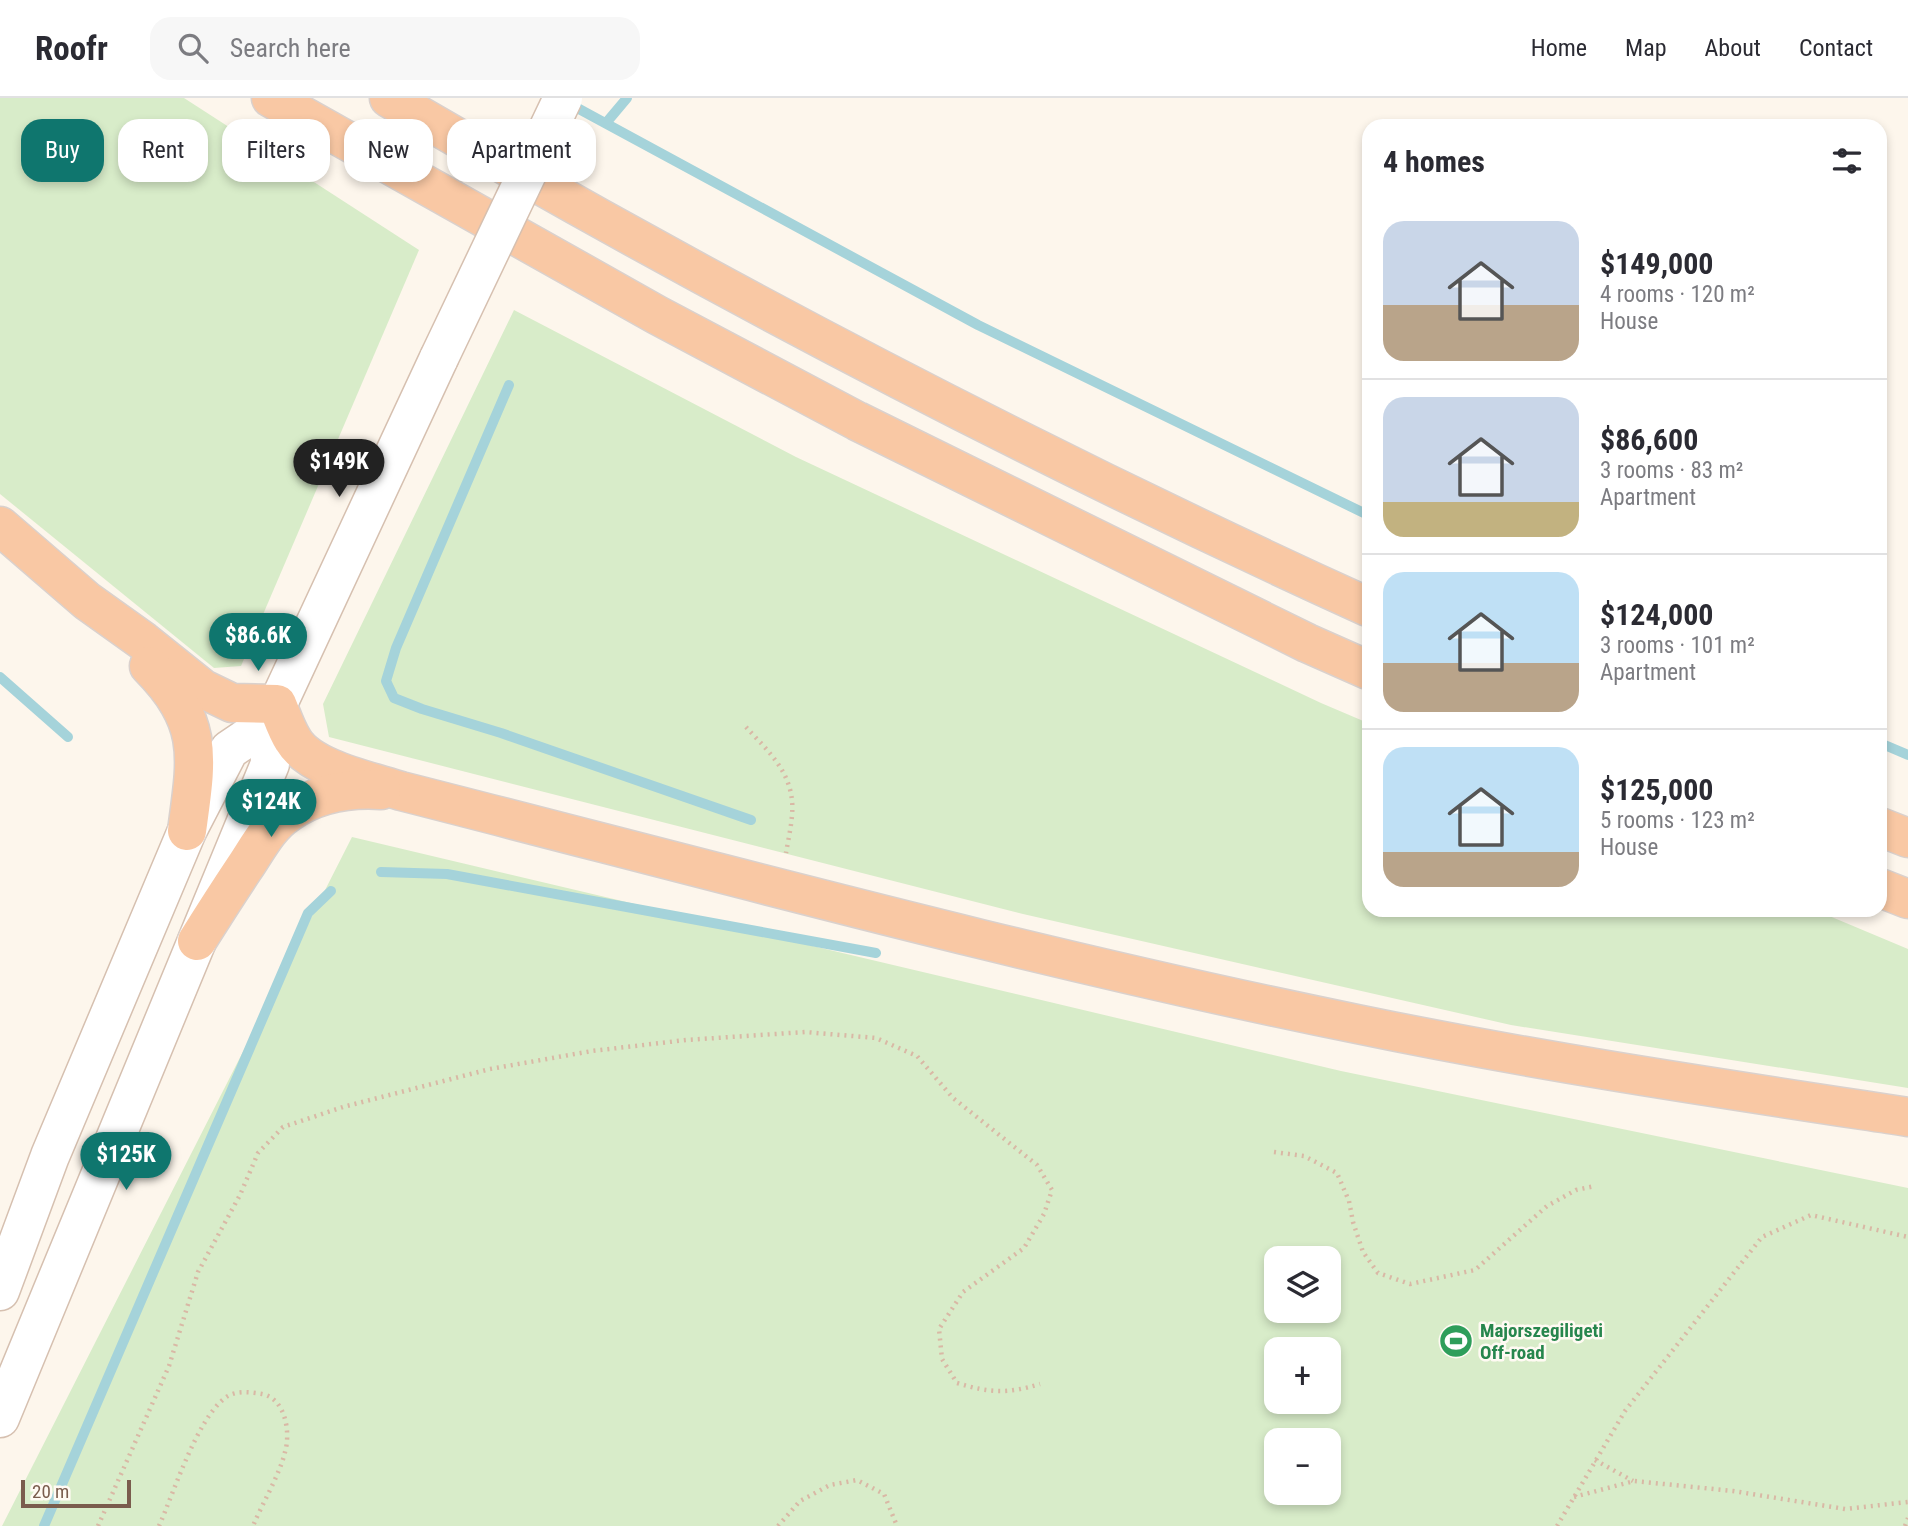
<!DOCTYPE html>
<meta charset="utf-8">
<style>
:root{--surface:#fff;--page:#f7f7f7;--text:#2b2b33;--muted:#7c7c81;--line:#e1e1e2;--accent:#0f766e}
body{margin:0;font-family:"Roboto Condensed",sans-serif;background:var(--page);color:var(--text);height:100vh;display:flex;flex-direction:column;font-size:26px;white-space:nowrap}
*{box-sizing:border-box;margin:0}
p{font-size:23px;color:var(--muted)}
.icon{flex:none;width:38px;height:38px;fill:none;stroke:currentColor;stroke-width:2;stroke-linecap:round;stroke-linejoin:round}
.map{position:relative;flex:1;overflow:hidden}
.side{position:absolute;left:1362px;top:21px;width:525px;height:798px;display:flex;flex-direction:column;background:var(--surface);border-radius:21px;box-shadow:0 4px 10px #0003}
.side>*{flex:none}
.banner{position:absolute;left:21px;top:21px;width:665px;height:63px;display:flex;gap:14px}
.tools{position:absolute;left:1264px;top:1148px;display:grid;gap:14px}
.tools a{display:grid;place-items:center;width:77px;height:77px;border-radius:14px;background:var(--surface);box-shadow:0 4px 10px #0003;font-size:35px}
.scale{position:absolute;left:21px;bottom:18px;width:110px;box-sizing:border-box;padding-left:7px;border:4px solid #7a5c4d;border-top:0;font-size:19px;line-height:24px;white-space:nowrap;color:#7a5c4d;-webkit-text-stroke:5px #fffaf3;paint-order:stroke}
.price{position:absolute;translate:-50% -60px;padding:0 16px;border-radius:24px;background:var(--accent);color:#fff;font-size:23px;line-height:46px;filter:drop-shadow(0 2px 4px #0008)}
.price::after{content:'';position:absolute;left:50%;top:42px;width:21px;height:16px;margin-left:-10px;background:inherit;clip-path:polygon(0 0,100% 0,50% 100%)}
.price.active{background:#222;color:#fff}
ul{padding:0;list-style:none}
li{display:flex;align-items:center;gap:21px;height:175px;padding:0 21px}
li+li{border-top:2px solid var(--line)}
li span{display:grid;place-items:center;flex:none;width:196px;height:140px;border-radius:21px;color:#555}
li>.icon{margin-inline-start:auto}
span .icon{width:84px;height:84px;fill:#fffc;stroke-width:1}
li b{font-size:30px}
h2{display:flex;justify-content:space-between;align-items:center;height:84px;padding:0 21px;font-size:30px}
.chip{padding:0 24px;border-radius:21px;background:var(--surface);box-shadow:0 4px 10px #0003;font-size:24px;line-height:63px}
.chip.active{background:var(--accent);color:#fff}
header{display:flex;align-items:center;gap:42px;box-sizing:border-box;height:98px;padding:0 35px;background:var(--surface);border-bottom:2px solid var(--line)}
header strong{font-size:33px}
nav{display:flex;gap:38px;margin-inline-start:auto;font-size:24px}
.search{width:490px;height:63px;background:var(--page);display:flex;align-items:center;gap:18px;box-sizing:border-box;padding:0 24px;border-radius:21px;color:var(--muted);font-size:26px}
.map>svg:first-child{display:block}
.green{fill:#d8ecc9;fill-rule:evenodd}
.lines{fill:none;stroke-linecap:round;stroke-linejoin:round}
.stream{stroke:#a5d3da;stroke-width:10}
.secondary-casing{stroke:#d6c0b0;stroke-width:41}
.trunk-casing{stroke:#dad1cd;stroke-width:41}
.path{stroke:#d9b8a5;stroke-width:4.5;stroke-dasharray:2 5;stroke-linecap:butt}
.secondary{stroke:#fff;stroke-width:38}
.trunk{stroke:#f9c8a4;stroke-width:38}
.secondary-bridge-casing{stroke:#d6c0b0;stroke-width:41;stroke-linecap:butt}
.secondary-bridge{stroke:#fff;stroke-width:38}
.labels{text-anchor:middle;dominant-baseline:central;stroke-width:5;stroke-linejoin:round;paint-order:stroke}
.leisure-label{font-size:19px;font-weight:bold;fill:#27864d;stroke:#fffaf3;text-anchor:start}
</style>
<header>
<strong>Roofr</strong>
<div class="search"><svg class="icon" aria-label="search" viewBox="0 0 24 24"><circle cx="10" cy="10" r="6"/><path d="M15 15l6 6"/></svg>Search here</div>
<nav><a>Home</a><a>Map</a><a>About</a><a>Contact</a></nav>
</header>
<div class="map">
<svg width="1908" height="1428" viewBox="0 0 1908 1428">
<rect width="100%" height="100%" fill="#fdf6ec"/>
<g class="green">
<polygon points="0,0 184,0 419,152 241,568 214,570 0,396"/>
<polygon points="514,212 796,359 1321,605 1368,625 1368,812 1815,812 1908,851 1908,990 1511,927 1023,816 329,639 323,606"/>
<path d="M 352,739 L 1341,973 L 1908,1090 L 1908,1428 L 2,1428 ZM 1328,1160 L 1328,1213 L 1276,1213 L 1276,1160 ZM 1276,1251 L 1328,1251 L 1328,1304 L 1276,1304 ZM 1276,1342 L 1328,1342 L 1328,1395 L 1276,1395 Z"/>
</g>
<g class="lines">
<g class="stream">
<polyline points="568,5 978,227 1368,417"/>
<polyline points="606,25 627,0"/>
<polyline points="509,287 396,550 386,583 394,600 422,611 501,635 751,722"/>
<polyline points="0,579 68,639"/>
<polyline points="1880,645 1908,657"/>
<polyline points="381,774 447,776 876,855"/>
<polyline points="44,1428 308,815 331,793"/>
</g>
<g class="secondary-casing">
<g id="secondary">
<polyline points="0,1193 50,1058 187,733 229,652 269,625"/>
<polyline points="0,1320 270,666 269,625 439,260"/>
</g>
</g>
<g class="trunk-casing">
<g id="trunk">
<polyline points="271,0 657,217 857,323 1307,545 1368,572"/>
<path d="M 389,0 C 707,186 1034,357 1368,509"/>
<path d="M 0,428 L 87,503 L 143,543 L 203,591 L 232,605 L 277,606 C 282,618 286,631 293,642 C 310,671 370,683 401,693 C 719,774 1036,861 1357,926 C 1540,964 1724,991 1908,1019"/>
<path d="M 149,568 C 205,625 197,659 187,733"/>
<polyline points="1880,729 1908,740"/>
<polyline points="1880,790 1908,801"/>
<path d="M 197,843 C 212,819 228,794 244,770 C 257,751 268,728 288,715 C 315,696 349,690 381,692"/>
</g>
</g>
<g class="path">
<path d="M 746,629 C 763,648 786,668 791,696 C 795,714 789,737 786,755"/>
<polyline points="1274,1054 1304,1058 1337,1075 1349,1103 1353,1124 1363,1154 1378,1175 1410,1186 1475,1172 1547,1108 1576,1092 1595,1088"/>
<polyline points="1595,1362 1633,1383"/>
<polyline points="1574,1399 1634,1383 1733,1393 1845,1411 1908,1404"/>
<path d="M 98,1428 L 169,1268 L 198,1174 L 240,1097 L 258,1055 L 283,1029 L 343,1009 L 490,971 L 592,953 L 686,942 L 805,934 L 876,940 L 917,958 L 953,1000 L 1037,1067 L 1052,1092 L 1044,1116 L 1024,1150 L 963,1194 L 939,1231 L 942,1261 L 957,1285 C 990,1295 1007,1296 1040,1286"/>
<path d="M 159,1428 C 174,1394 197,1321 225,1300 C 235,1292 250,1294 262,1296 C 285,1300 291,1334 285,1354 C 280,1376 262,1406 253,1428"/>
<polyline points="778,1428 800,1403 830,1387 857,1382 884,1396 897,1428"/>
<polyline points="1557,1428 1625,1313 1762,1139 1811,1117 1908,1139"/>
<polyline points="1905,1428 1908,1420"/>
</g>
<use href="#secondary" class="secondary"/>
<use href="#trunk" class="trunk"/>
<g class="secondary-bridge-casing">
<polyline id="secondary-bridge" points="439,260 563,0"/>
</g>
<use href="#secondary-bridge" class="secondary-bridge"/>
</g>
<defs>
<g id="stadium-disc" transform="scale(1.75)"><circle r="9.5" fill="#2e9e5b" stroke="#fffaf3"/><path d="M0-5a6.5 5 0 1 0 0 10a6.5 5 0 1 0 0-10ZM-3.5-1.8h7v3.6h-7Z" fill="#fff"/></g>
</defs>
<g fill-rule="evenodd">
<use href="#stadium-disc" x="1456" y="1243"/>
</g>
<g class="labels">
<g class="leisure-label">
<text x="1480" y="1232">Majorszegiligeti<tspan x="1480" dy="22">Off-road</tspan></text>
</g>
</g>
</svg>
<div class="tools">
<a><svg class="icon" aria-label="layers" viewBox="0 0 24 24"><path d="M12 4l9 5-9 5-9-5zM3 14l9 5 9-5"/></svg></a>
<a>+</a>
<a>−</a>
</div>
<div class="scale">20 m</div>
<b class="price active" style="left:339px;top:401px">$149K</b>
<b class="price" style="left:258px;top:575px">$86.6K</b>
<b class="price" style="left:271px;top:741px">$124K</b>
<b class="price" style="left:126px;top:1094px">$125K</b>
<div class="banner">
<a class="chip active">Buy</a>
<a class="chip">Rent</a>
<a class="chip">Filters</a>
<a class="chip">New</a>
<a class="chip">Apartment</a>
</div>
<section class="side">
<h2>4 homes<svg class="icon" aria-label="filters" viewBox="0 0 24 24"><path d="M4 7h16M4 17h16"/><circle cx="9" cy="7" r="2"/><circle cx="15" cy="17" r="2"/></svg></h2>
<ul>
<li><span style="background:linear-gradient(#c9d6e8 60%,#b9a48a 0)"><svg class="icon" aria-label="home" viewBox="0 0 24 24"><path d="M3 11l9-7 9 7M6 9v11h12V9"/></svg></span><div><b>$149,000</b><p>4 rooms · 120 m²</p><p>House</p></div></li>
<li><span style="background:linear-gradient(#c9d6e8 75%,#c2b280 0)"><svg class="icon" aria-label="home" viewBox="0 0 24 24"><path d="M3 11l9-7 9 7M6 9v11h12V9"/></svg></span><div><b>$86,600</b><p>3 rooms · 83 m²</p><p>Apartment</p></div></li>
<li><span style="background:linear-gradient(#bfe0f5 65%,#b9a48a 0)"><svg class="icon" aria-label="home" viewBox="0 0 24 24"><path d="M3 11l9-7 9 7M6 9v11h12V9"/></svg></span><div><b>$124,000</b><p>3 rooms · 101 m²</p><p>Apartment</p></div></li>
<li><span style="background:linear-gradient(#bfe0f5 75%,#b9a48a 0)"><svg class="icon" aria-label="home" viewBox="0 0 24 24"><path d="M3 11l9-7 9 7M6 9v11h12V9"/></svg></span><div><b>$125,000</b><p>5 rooms · 123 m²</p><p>House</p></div></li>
</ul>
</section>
</div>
